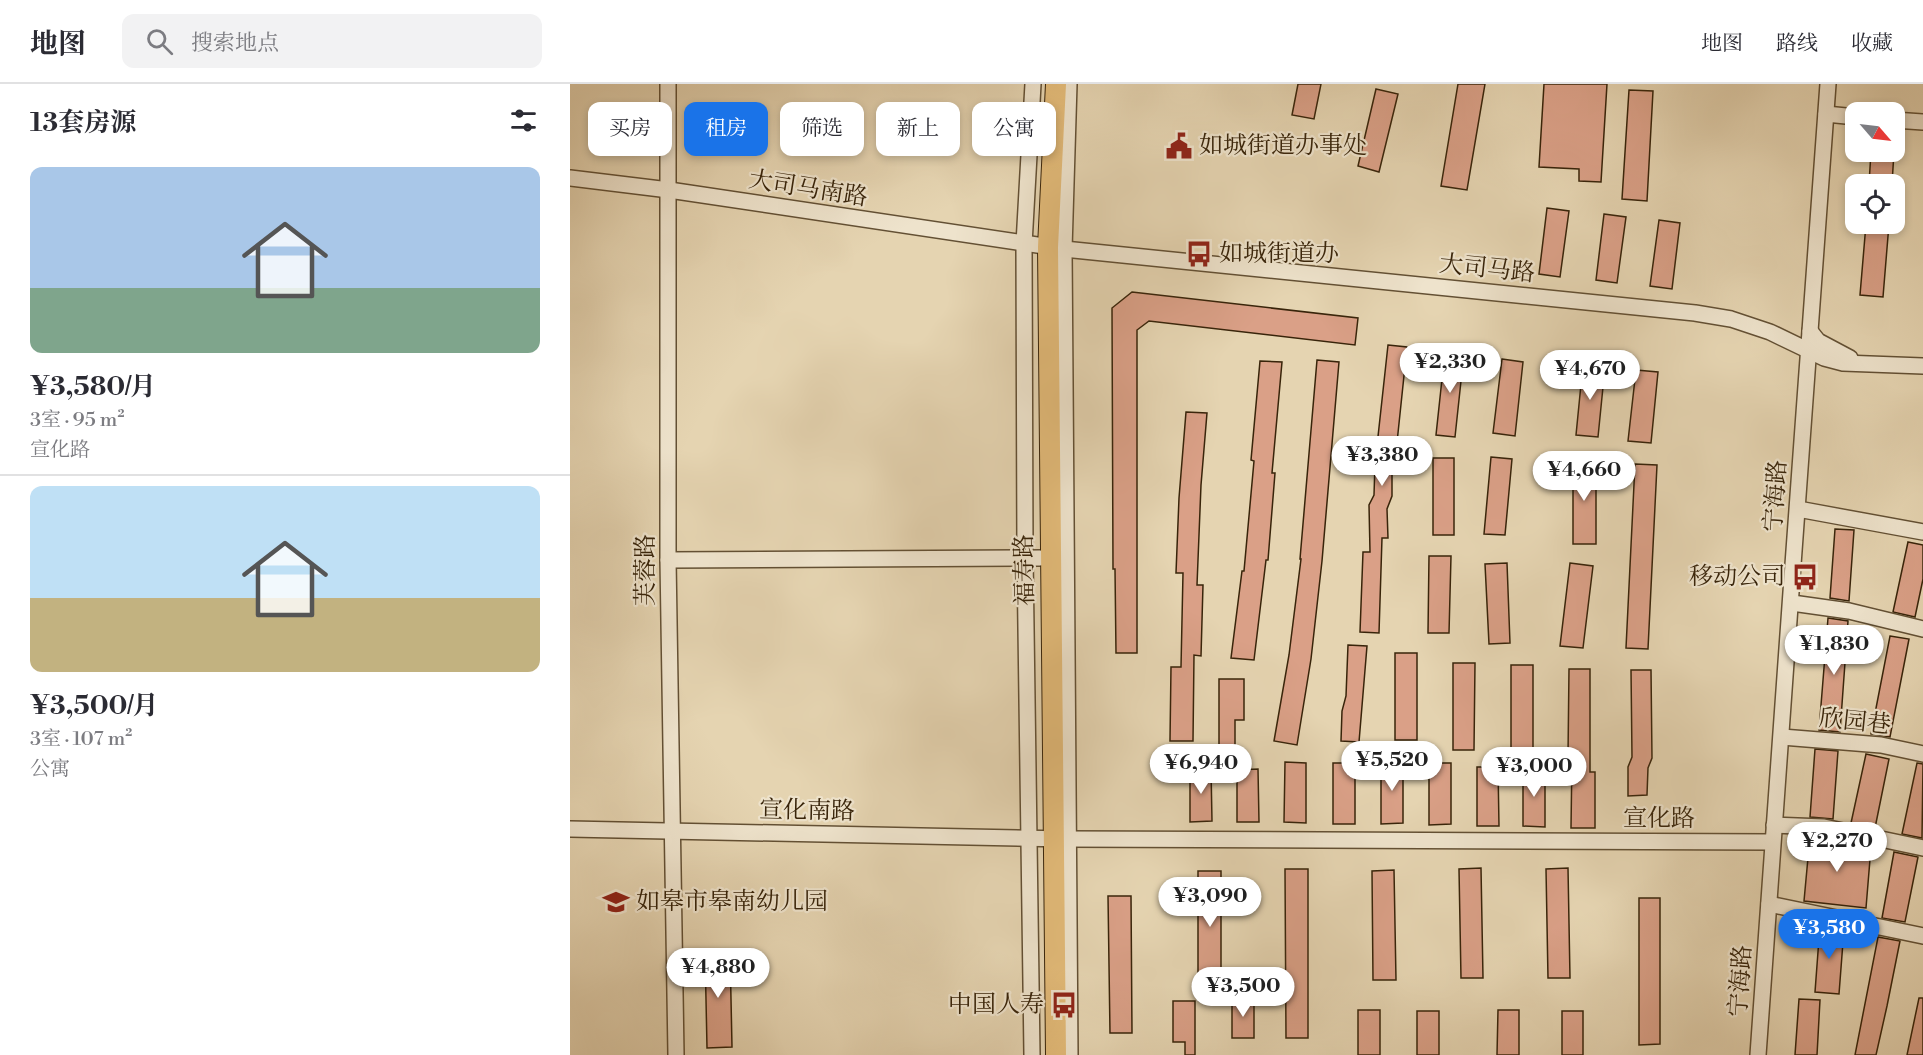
<!DOCTYPE html>
<html lang="zh">
<meta charset="utf-8">
<style>
:root{--surface:#fff;--page:#f2f2f3;--text:#2b2b33;--muted:#7c7c81;--line:#e1e1e2;--accent:#1a73e8}
body{margin:0;font-family:"Libre Bodoni","Noto Serif SC",serif;background:var(--page);color:var(--text);height:100vh;display:flex;flex-direction:column;font-size:22px;white-space:nowrap}
*{box-sizing:border-box;margin:0}
p{font-size:20px;color:var(--muted)}
.icon{flex:none;width:33px;height:33px;fill:none;stroke:currentColor;stroke-width:2;stroke-linecap:round;stroke-linejoin:round}
.map{position:relative;flex:1;overflow:hidden}
.sheet{display:flex;flex-direction:column;background:var(--surface);width:570px}
.sheet>*{flex:none}
.top-card{position:absolute;left:18px;top:18px;width:570px;height:54px;display:flex;gap:12px}
.needle{width:39px;rotate:118deg}
.fabs{position:absolute;left:1275px;top:18px;display:grid;gap:12px}
.fabs a{display:grid;place-items:center;width:60px;height:60px;border-radius:12px;background:var(--surface);box-shadow:0 3px 9px #0003;font-size:30px}
.price{position:absolute;translate:-50% -51px;padding:0 14px;border-radius:21px;background:#fff;color:#222;font-size:20px;line-height:39px;filter:drop-shadow(0 2px 3px #0008)}
.price::after{content:'';position:absolute;left:50%;top:36px;width:18px;height:14px;margin-left:-9px;background:inherit;clip-path:polygon(0 0,100% 0,50% 100%)}
.price.on{background:var(--accent);color:#fff}
ul{padding:0;list-style:none}
li{display:grid;align-content:center;gap:12px;height:318px;padding:0 30px}
li+li{border-top:2px solid var(--line)}
li span{display:grid;place-items:center;height:186px;border-radius:12px;color:#555}
li>.icon{margin-inline-start:auto}
span .icon{width:108px;height:108px;fill:#fffc;stroke-width:1}
li b{font-size:26px}
h2{display:flex;justify-content:space-between;align-items:center;height:72px;padding:0 30px;font-size:26px}
.chip{padding:0 21px;border-radius:12px;background:var(--surface);box-shadow:0 3px 9px #0003;font-size:21px;line-height:54px}
.chip.on{background:var(--accent);color:#fff}
header{display:flex;align-items:center;gap:36px;box-sizing:border-box;height:84px;padding:0 30px;background:var(--surface);border-bottom:2px solid var(--line)}
header strong{font-size:28px}
nav{display:flex;gap:33px;margin-inline-start:auto;font-size:21px}
.search{width:420px;height:54px;background:var(--page);display:flex;align-items:center;gap:15px;box-sizing:border-box;padding:0 21px;border-radius:12px;color:var(--muted);font-size:22px}
main{display:flex;flex:1;min-height:0}
.map>svg:first-child{display:block}
.building{fill:#daa087;stroke:#38240a;stroke-width:1.5}
.lines{fill:none;stroke-linecap:round;stroke-linejoin:round}
.minor-casing{stroke:#635034;stroke-width:18}
.major-casing{stroke:#38240a;stroke-width:22}
.minor{stroke:#eee3cc;stroke-width:15}
.major{stroke:#e2ba78;stroke-width:20}
.labels{text-anchor:middle;dominant-baseline:central;stroke-width:4.5;stroke-linejoin:round;paint-order:stroke}
.poi-label{font-size:24px;fill:#38240a;stroke:#eee3cc;text-anchor:start}
.street-label{font-size:24px;fill:#38240a;stroke:#eee3cc}
</style>
<header>
<strong>地图</strong>
<div class="search"><svg class="icon" aria-label="search" viewBox="0 0 24 24"><circle cx="10" cy="10" r="6"/><path d="M15 15l6 6"/></svg>搜索地点</div>
<nav><a>地图</a><a>路线</a><a>收藏</a></nav>
</header>
<main>
<section class="sheet">
<h2>13套房源<svg class="icon" aria-label="filters" viewBox="0 0 24 24"><path d="M4 7h16M4 17h16"/><circle cx="9" cy="7" r="2"/><circle cx="15" cy="17" r="2"/></svg></h2>
<ul>
<li><span style="background:linear-gradient(#a9c7e8 65%,#7fa58c 0)"><svg class="icon" aria-label="home" viewBox="0 0 24 24"><path d="M3 11l9-7 9 7M6 9v11h12V9"/></svg></span><div><b>¥3,580/月</b><p>3室 · 95 m²</p><p>宣化路</p></div></li>
<li><span style="background:linear-gradient(#bfe0f5 60%,#c2b280 0)"><svg class="icon" aria-label="home" viewBox="0 0 24 24"><path d="M3 11l9-7 9 7M6 9v11h12V9"/></svg></span><div><b>¥3,500/月</b><p>3室 · 107 m²</p><p>公寓</p></div></li>
</ul>
</section>
<div class="map">
<svg width="1353" height="971" viewBox="0 0 1353 971">
<rect width="100%" height="100%" fill="#e5d4b1"/>
<filter id="stains"><feTurbulence type="fractalNoise" baseFrequency=".00333" numOctaves="4"/><feColorMatrix values="0 0 0 0 .2 0 0 0 0 .09 0 0 0 0 .02 0 0 0 .5 -.17"/></filter>
<radialGradient id="worn" r=".72"><stop offset=".6" stop-color="#630" stop-opacity="0"/><stop offset="1" stop-color="#630" stop-opacity=".3"/></radialGradient>
<g class="building">
<polygon points="728,0 751,0 744,35 722,31"/>
<polygon points="888,0 915,0 897,106 871,102"/>
<polygon points="974,0 1037,0 1031,98 1009,97 1009,85 969,83"/>
<polygon points="806,5 828,10 809,88 788,82"/>
<polygon points="1059,6 1083,7 1077,117 1052,115"/>
<polygon points="1301,68 1324,68 1322,100 1299,100"/>
<polygon points="977,124 999,127 990,193 969,190"/>
<polygon points="1034,130 1056,133 1047,199 1026,196"/>
<polygon points="1089,136 1110,139 1102,205 1080,202"/>
<polygon points="1296,140 1319,140 1313,213 1290,211"/>
<polygon points="562,208 788,234 785,261 579,237 567,246 567,569 546,569 545,485 543,485 542,224"/>
<polygon points="818,261 837,263 826,368 822,367 822,412 817,425 818,454 812,454 809,549 790,548 793,468 800,468 799,421 804,411 805,380"/>
<polygon points="875,267 894,269 885,353 866,351"/>
<polygon points="932,275 953,278 945,352 923,349"/>
<polygon points="747,276 769,278 752,477 741,575 727,661 704,657 719,571 731,475 730,475"/>
<polygon points="690,277 712,278 702,389 705,389 698,476 696,476 684,576 661,574 672,487 674,487 684,377 681,376"/>
<polygon points="1013,280 1035,283 1028,353 1006,351"/>
<polygon points="1066,286 1088,288 1081,359 1058,357"/>
<polygon points="616,328 637,329 631,401 627,501 633,501 631,572 624,571 623,657 600,657 601,583 611,583 613,489 606,489 609,414"/>
<polygon points="921,373 942,375 935,451 914,450"/>
<rect x="863" y="374" width="21" height="77"/>
<rect x="1003" y="376" width="23" height="84"/>
<polygon points="1065,380 1087,381 1078,565 1056,564"/>
<polygon points="1265,445 1284,446 1279,517 1260,514"/>
<polygon points="1338,458 1353,461 1353,495 1345,533 1323,528"/>
<polygon points="859,472 881,472 879,549 858,549"/>
<polygon points="937,479 940,559 919,560 915,480"/>
<polygon points="1000,479 1023,482 1013,564 990,562"/>
<polygon points="1258,534 1278,537 1270,648 1249,646"/>
<polygon points="1320,552 1339,555 1320,653 1301,650"/>
<polygon points="778,561 797,562 789,658 771,657 772,627 776,612"/>
<rect x="825" y="569" width="22" height="87"/>
<polygon points="883,579 905,579 904,666 883,666"/>
<rect x="941" y="581" width="22" height="87"/>
<polygon points="999,585 1020,585 1020,688 1025,688 1025,744 1001,744 1002,672 998,672"/>
<polygon points="1061,586 1081,586 1082,674 1078,684 1077,711 1058,712 1058,683 1062,673"/>
<polygon points="649,595 674,595 674,636 665,636 665,675 649,675"/>
<polygon points="1245,665 1268,667 1263,735 1240,733"/>
<polygon points="1296,670 1319,675 1305,744 1281,739"/>
<polygon points="811,676 833,676 833,739 811,740"/>
<polygon points="715,678 736,679 736,739 714,738"/>
<rect x="763" y="679" width="22" height="61"/>
<polygon points="859,679 881,679 881,740 859,741"/>
<polygon points="1347,679 1353,680 1352,754 1332,750"/>
<polygon points="907,683 928,683 929,742 907,742"/>
<polygon points="620,685 641,685 642,737 620,738"/>
<polygon points="688,685 689,738 667,738 667,686"/>
<polygon points="953,686 975,686 975,743 953,742"/>
<polygon points="1240,752 1253,753 1301,763 1296,824 1234,817"/>
<polygon points="1324,768 1348,773 1335,838 1312,834"/>
<polygon points="911,784 913,894 891,894 889,785"/>
<polygon points="998,784 1000,894 978,894 976,785"/>
<polygon points="715,785 738,785 738,954 716,954"/>
<polygon points="824,786 826,896 803,896 802,787"/>
<rect x="628" y="787" width="23" height="114"/>
<polygon points="538,812 561,812 562,949 540,949"/>
<polygon points="1069,814 1090,814 1090,960 1069,961"/>
<polygon points="1250,841 1274,845 1269,910 1245,908"/>
<polygon points="1308,853 1330,857 1317,922 1306,971 1285,971"/>
<polygon points="135,867 160,867 162,963 137,964"/>
<polygon points="662,913 684,914 684,954 662,954"/>
<polygon points="1349,914 1353,914 1353,971 1337,971"/>
<polygon points="1229,915 1250,916 1247,971 1225,971"/>
<polygon points="603,917 625,917 625,971 615,971 615,958 603,958"/>
<rect x="788" y="926" width="22" height="45"/>
<polygon points="928,926 949,926 949,971 927,971"/>
<rect x="847" y="927" width="22" height="44"/>
<rect x="992" y="927" width="21" height="44"/>
</g>
<g class="lines">
<g class="minor-casing">
<g id="minor">
<polyline points="98,0 98,476 106,971"/>
<polyline points="499,0 494,165 500,971"/>
<polyline points="1256,30 1286,33"/>
<polyline points="1324,36 1353,38"/>
<polyline points="0,94 99,106 494,165 1125,229 1161,235 1200,248 1254,274 1273,279 1353,282"/>
<polyline points="1240,247 1248,257 1280,274"/>
<polyline points="1228,425 1353,448"/>
<polyline points="98,476 470,474"/>
<polyline points="1222,519 1279,527 1353,545"/>
<polyline points="1212,653 1311,661 1353,670"/>
<polyline points="1204,741 1254,743 1353,764"/>
<polyline points="0,745 497,755 1202,758"/>
<polyline points="1199,820 1353,852"/>
<polyline points="462,971 455,473 454,160 463,0"/>
<path d="M 1188,971 C 1211,647 1234,324 1258,0"/>
</g>
</g>
<g class="major-casing">
<polyline id="major" points="486,971 478,163 486,0"/>
</g>
<use href="#minor" class="minor"/>
<use href="#major" class="major"/>
</g>
<defs>
<g id="civic-bare" transform="scale(2.07)"><path d="M-.6-6.5H3V-4.5H.6V-3L4-1V1h2V6H-6V1h2V-1L-.6-3ZM-1.2 2.5V6h2.4V2.5Z" fill="#8f2418" stroke="#eee3cc" stroke-width="2.5" paint-order="stroke"/></g>
<g id="bus-bare" transform="scale(2.07)"><path d="M-5-6H5V4H4V6H2V4H-2V6H-4V4H-5ZM-3.5-4V0h7V-4ZM-3.5 1.2v1.5H-2V1.2ZM2 1.2v1.5H3.5V1.2Z" fill="#8f2418" stroke="#eee3cc" stroke-width="2.5" paint-order="stroke"/></g>
<g id="school-bare" transform="scale(2.07)"><path d="M0-5L7-2L0 1L-7-2ZM-4 1L0 2.5L4 1V4Q0 6-4 4Z" fill="#8f2418" stroke="#eee3cc" stroke-width="2.5" paint-order="stroke"/></g>
</defs>
<g fill-rule="evenodd">
<use href="#civic-bare" x="609" y="62"/>
<use href="#bus-bare" x="629" y="170"/>
<use href="#bus-bare" x="1235" y="493"/>
<use href="#school-bare" x="46" y="818"/>
<use href="#bus-bare" x="494" y="921"/>
</g>
<g class="labels">
<g class="poi-label">
<text x="629" y="62">如城街道办事处</text>
<text x="649" y="170">如城街道办</text>
<text x="1215" y="493" text-anchor="end">移动公司</text>
<text x="66" y="818">如皋市皋南幼儿园</text>
<text x="474" y="921" text-anchor="end">中国人寿</text>
</g>
<g class="street-label">
<text transform="translate(238 105) rotate(9)">大司马南路</text>
<text transform="translate(917 185) rotate(6)">大司马路</text>
<text transform="translate(1206 412) rotate(-86)">宁海路</text>
<text transform="translate(76 486) rotate(-90)">芙蓉路</text>
<text transform="translate(455 486) rotate(-91)">福寿路</text>
<text transform="translate(1285 638) rotate(6)">欣园巷</text>
<text transform="translate(237 727) rotate(1)">宣化南路</text>
<text x="1089" y="735">宣化路</text>
<text transform="translate(1171 897) rotate(-86)">宁海路</text>
</g>
</g>
<rect width="100%" height="100%" filter="url(#stains)"/>
<rect width="100%" height="100%" fill="url(#worn)"/>
</svg>
<div class="fabs">
<a><svg class="needle" viewBox="-14 -14 28 28"><path d="M0-13l5 13h-10z" fill="#e53935"/><path d="M0 13l5-13h-10z" fill="#7c7c81"/></svg></a>
<a><svg class="icon" aria-label="locate" viewBox="0 0 24 24"><circle cx="12" cy="12" r="6"/><path d="M12 2v4M12 18v4M2 12h4M18 12h4"/></svg></a>
</div>
<b class="price" style="left:880px;top:310px">¥2,330</b>
<b class="price" style="left:1020px;top:317px">¥4,670</b>
<b class="price" style="left:812px;top:403px">¥3,380</b>
<b class="price" style="left:1014px;top:418px">¥4,660</b>
<b class="price" style="left:1264px;top:592px">¥1,830</b>
<b class="price" style="left:822px;top:708px">¥5,520</b>
<b class="price" style="left:631px;top:711px">¥6,940</b>
<b class="price" style="left:964px;top:714px">¥3,000</b>
<b class="price" style="left:1267px;top:789px">¥2,270</b>
<b class="price" style="left:640px;top:844px">¥3,090</b>
<b class="price on" style="left:1259px;top:876px">¥3,580</b>
<b class="price" style="left:148px;top:915px">¥4,880</b>
<b class="price" style="left:673px;top:934px">¥3,500</b>
<div class="top-card">
<a class="chip">买房</a>
<a class="chip on">租房</a>
<a class="chip">筛选</a>
<a class="chip">新上</a>
<a class="chip">公寓</a>
</div>
</div>
</main>
